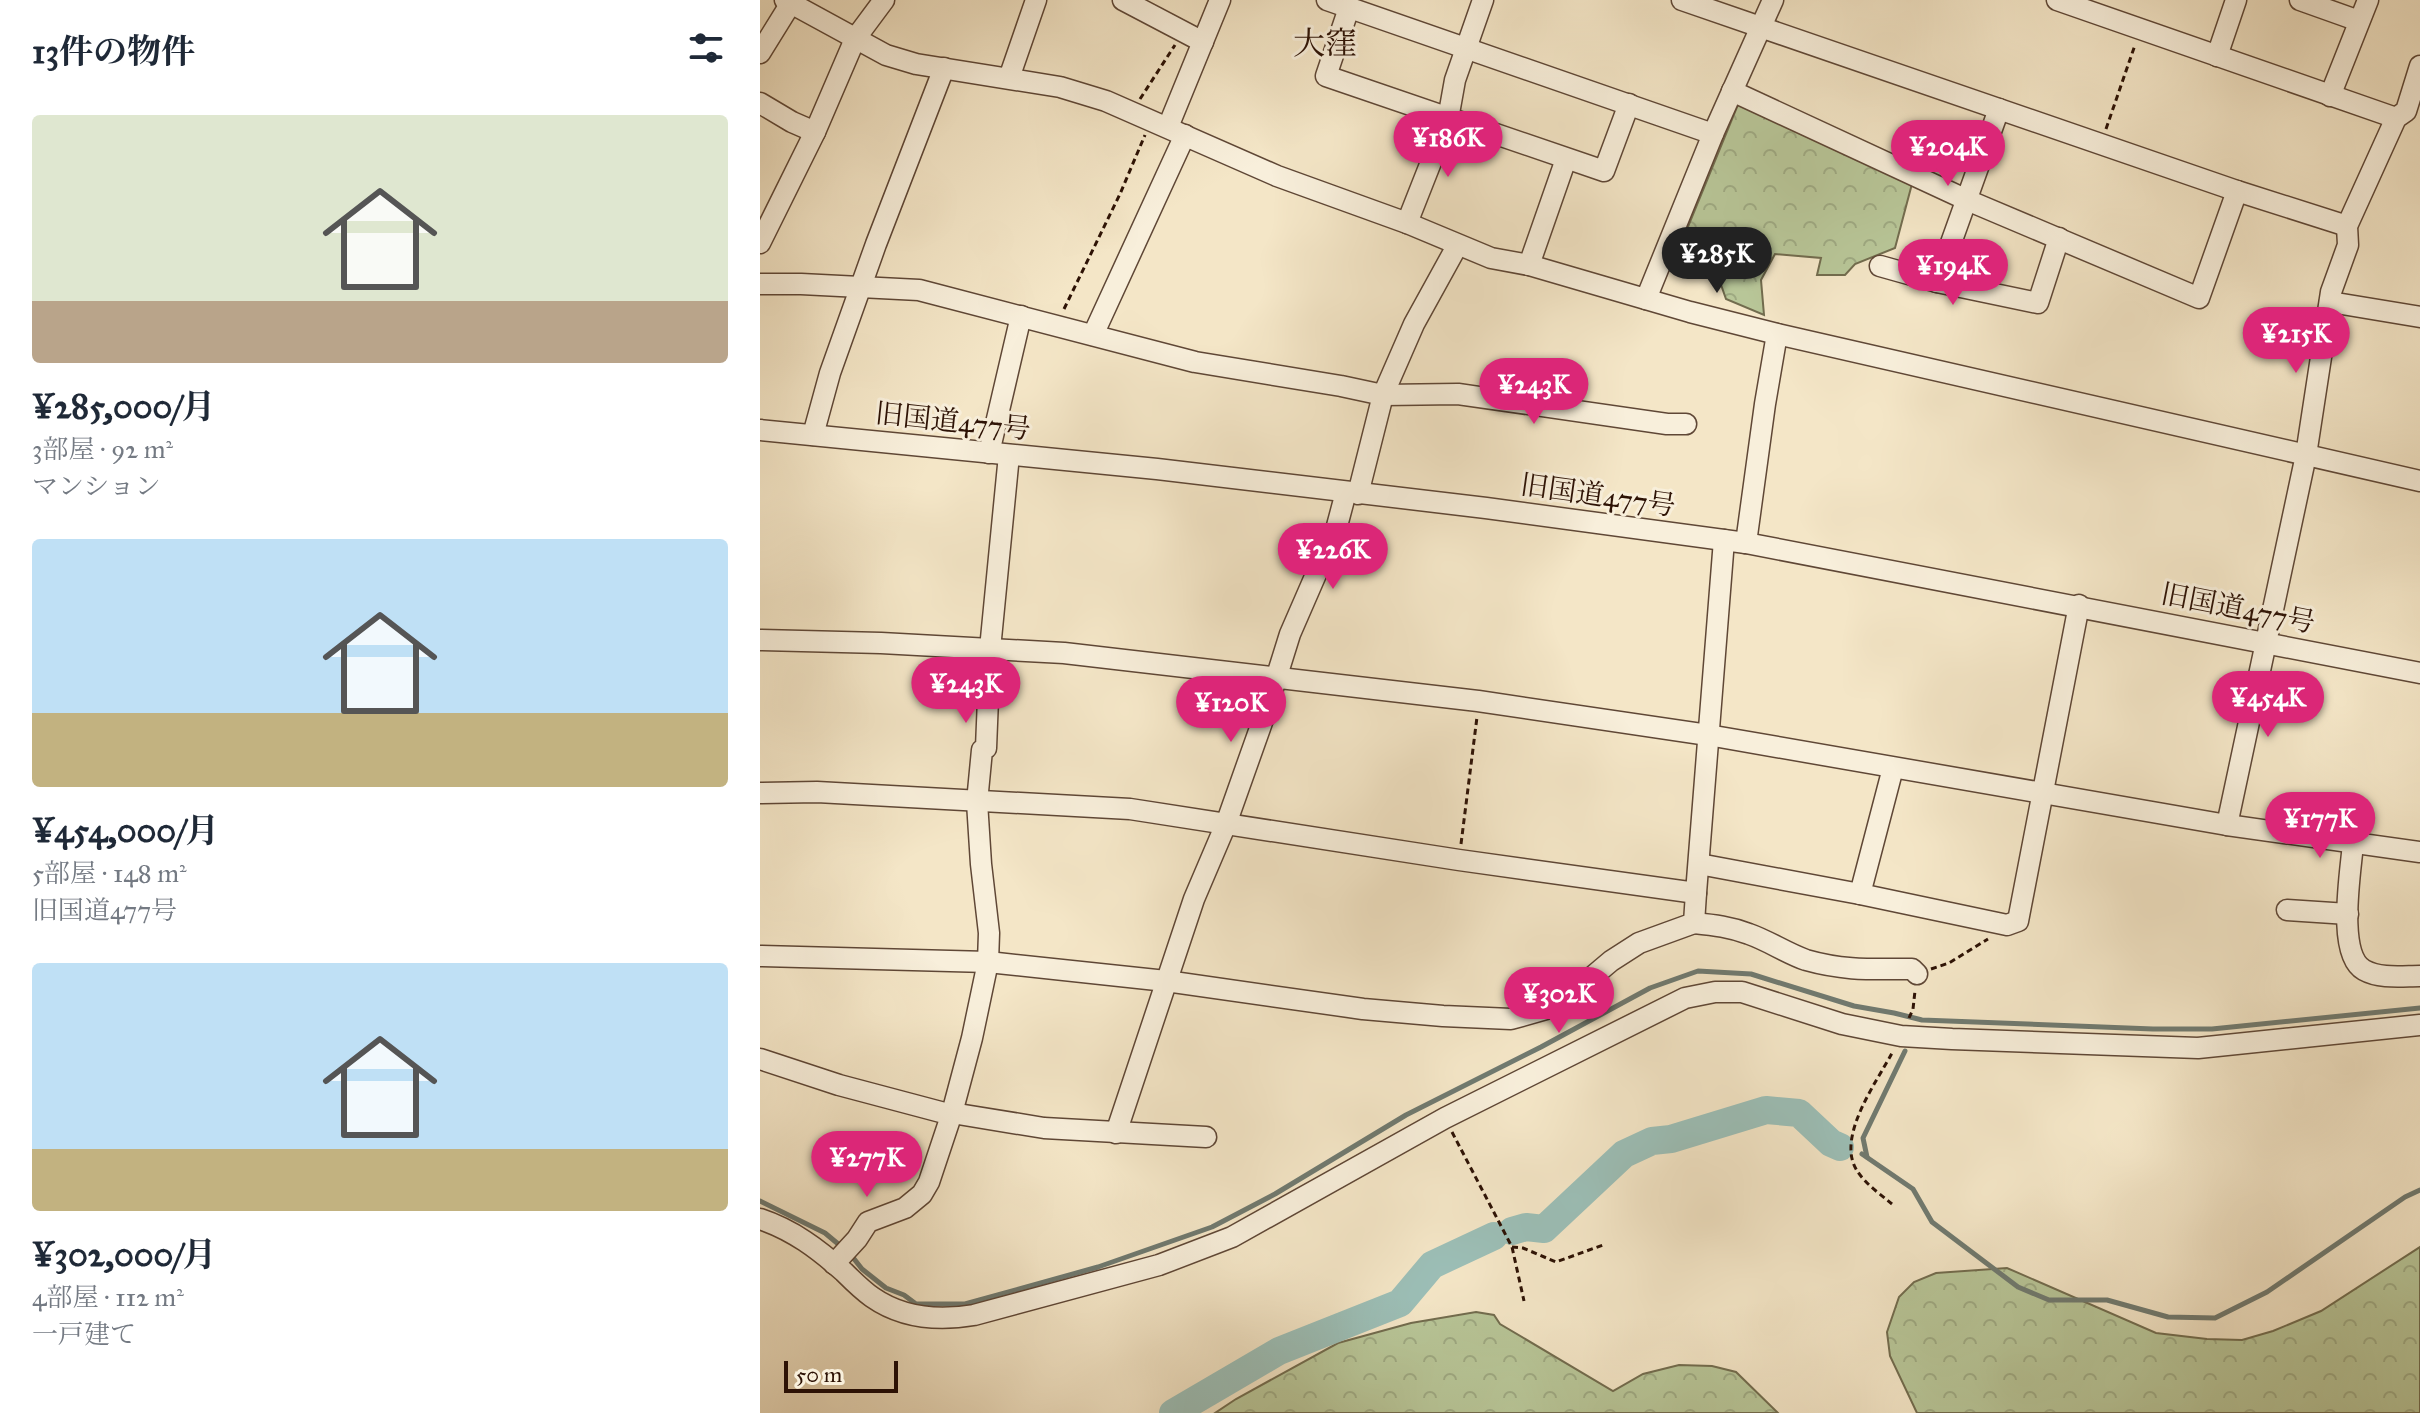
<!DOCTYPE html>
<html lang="ja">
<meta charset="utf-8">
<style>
:root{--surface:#fff;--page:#f2f2f3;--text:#1f2937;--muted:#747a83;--accent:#db2777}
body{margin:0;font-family:"IM FELL Great Primer","Noto Serif JP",serif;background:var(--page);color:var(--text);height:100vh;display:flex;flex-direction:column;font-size:30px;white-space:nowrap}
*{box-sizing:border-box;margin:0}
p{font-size:26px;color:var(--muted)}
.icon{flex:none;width:44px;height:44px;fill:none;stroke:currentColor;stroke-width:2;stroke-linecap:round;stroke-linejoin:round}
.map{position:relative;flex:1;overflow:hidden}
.panel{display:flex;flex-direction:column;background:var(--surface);width:760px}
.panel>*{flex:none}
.scale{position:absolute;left:24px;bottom:20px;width:114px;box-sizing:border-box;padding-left:8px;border:4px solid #2d1205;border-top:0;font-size:22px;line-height:28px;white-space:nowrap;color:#2d1205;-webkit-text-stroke:6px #f8efdb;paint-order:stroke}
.price{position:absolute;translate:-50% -68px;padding:0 18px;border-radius:28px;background:var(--accent);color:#fff;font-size:26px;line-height:52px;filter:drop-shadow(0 2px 4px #0008)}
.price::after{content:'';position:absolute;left:50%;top:48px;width:24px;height:18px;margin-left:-12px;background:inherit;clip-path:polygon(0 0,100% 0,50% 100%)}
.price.current{background:#222;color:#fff}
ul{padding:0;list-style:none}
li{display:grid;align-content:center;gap:16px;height:424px;padding:0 32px}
li span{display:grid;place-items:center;height:248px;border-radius:8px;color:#555}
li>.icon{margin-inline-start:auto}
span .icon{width:144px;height:144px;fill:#fffc;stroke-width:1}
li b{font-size:34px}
h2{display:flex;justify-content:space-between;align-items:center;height:96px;padding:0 32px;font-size:34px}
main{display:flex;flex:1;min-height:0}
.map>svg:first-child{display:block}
.forest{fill:url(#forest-crowns);stroke:#726c4e;stroke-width:2}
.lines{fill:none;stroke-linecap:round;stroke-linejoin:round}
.stream{stroke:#707a70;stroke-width:5}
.river{stroke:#9cbfb7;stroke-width:28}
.minor-casing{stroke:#5f4736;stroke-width:23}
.path{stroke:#2d1205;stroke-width:3;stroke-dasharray:6 4;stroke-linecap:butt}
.minor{stroke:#f8efdb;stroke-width:20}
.labels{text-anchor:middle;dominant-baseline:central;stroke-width:6;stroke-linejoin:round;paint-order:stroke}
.street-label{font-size:28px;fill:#2d1205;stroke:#f8efdb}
.quarter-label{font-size:32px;fill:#2d1205;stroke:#f8efdb}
</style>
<main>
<section class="panel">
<h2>13件の物件<svg class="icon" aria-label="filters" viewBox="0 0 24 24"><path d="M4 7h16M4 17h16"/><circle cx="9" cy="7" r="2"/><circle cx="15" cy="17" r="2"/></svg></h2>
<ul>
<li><span style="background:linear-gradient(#dfe7d0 75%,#b9a48a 0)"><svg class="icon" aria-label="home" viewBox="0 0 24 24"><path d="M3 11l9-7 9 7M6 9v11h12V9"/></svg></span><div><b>¥285,000/月</b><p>3部屋 · 92 m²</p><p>マンション</p></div></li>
<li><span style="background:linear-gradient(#bfe0f5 70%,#c2b280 0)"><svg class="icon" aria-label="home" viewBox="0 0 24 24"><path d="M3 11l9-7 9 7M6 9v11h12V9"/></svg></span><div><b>¥454,000/月</b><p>5部屋 · 148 m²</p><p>旧国道477号</p></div></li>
<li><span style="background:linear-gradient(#bfe0f5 75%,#c2b280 0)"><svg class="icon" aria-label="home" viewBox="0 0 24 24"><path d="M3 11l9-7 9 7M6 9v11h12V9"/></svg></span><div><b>¥302,000/月</b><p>4部屋 · 112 m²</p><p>一戸建て</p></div></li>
</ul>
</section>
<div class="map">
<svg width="1660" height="1413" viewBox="0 0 1660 1413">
<defs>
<pattern id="forest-crowns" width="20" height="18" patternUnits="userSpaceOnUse" patternTransform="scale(2)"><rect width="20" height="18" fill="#b8c698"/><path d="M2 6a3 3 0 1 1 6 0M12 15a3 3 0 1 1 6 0" fill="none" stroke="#9ea982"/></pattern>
</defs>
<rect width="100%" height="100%" fill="#f4e6c7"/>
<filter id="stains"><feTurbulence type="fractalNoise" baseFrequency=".0025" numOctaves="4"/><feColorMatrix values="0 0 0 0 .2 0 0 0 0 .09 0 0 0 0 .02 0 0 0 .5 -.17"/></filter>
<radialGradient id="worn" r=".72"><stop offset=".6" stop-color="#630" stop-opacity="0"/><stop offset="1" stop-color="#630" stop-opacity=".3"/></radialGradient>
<g class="forest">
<polygon points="979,102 1153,180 1135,248 1095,264 1085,275 1057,275 1061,258 1015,254 1001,280 1004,315 966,299 952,259 916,256"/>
<polygon points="1660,1247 1660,1413 1157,1413 1130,1356 1127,1332 1139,1297 1154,1282 1176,1273 1247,1268 1396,1333 1447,1339 1482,1340 1513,1331 1561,1311"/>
<polygon points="716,1312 734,1315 740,1324 853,1391 883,1374 919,1365 952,1366 976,1372 1018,1413 455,1413 476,1399 578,1343 651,1323"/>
</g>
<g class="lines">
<g class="stream">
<polyline points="1102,1154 1153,1189 1172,1222 1258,1287 1289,1300 1347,1300 1408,1317 1455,1318 1507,1292 1645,1197 1660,1190"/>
<polyline points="1107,1157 1103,1138 1145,1051"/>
<polyline points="0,1201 65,1233 83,1248"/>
<polyline points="91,1255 102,1269 126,1288 144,1295 156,1304 205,1304 338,1267 452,1227 515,1194 646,1115 781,1047 890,988 938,971 991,974 1094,1006 1134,1013 1162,1020 1393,1029 1452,1029 1660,1008"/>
</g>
<g class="river">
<polyline points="752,1231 766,1227 784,1229 864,1154 892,1141 911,1139 1006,1110 1039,1113 1071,1143 1080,1147"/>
<polyline points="413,1413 519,1351 640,1303 672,1265 734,1236"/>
</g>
<g class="minor-casing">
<g id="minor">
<polyline points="25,0 126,55 156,64 300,87 346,101 517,176 647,223 731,258 769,265 930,312 1017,334 1660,481"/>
<polyline points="363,0 443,42"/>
<polyline points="567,0 953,134"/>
<polyline points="922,0 1477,191 1587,226"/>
<polyline points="1297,0 1636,118"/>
<polyline points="1540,0 1599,21"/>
<polyline points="589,8 566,76 844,171 869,104"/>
<polyline points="0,53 31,3"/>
<polyline points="1457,56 1476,0"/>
<polyline points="249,78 276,0"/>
<polyline points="972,91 1207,200 1439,298 1477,191"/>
<polyline points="1570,96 1608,0"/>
<polyline points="0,103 32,122 55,132"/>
<polyline points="408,127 460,0"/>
<polyline points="647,223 688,119 695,80 723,0"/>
<polyline points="0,243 55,132 95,39 124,0"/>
<polyline points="769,265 806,159"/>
<polyline points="1120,266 1177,282 1278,303 1299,238"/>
<polyline points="1177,282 1239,109"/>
<polyline points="0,284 41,284 159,290 435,362 581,386 623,395 698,394 907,424 926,424"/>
<polyline points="886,299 953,134 1013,0"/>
<polyline points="1570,302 1660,317"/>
<polyline points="333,335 425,135"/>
<polyline points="0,430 397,469 726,508 986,543 1660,673"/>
<polyline points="53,435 70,373 116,244 184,68"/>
<polyline points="229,453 261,316"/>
<polyline points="598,494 623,395 654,324 697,246"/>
<polyline points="986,543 1005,404 1017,334"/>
<polyline points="0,640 121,643 304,653 718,701 948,735 1467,825 1660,852"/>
<polyline points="0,793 57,792 370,809 699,860 936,893 964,540"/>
<polyline points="1467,825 1546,455 1571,292 1588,245 1587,226 1636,118 1646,111 1660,66"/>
<path d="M 1593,843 C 1591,871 1576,954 1604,970 C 1620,979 1642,976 1660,976"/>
<polyline points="939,864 1100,894 1247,925 1258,921 1319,605"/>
<polyline points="1100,894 1133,768"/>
<polyline points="1527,910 1588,914"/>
<path d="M 934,923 C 954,925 971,927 989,934 C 1009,941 1026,953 1046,960 C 1085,971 1112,969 1152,969 L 1157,974"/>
<polyline points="0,956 228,962 406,981 603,1009 683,1016 751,1019 790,1008 806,999 851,961 879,943 934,923 936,893"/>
<polyline points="0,1059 79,1085 192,1115"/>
<polyline points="192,1113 284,1128 446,1137"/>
<polyline points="356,1133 434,899 466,824 505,714 530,634 577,526 586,492"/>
<path d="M 0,1219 C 33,1230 58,1249 84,1272 C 93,1281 102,1290 112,1297 C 142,1318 179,1321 214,1315 L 399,1265 L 472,1237 L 685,1118 L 925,998 L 955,992 L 982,992 L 1082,1024 L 1141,1036 L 1192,1039 L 1438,1048 L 1660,1025"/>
<polyline points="74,1264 97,1239 108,1222 145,1208 162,1194 169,1182 192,1113 212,1038 228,962 229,933 221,864 217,802 222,750 226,748 230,649 249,455"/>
</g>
</g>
<g class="path">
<polyline points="380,99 415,45"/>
<polyline points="1346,129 1375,45"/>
<polyline points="304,309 360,194 385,135"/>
<polyline points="701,844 717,717"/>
<polyline points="1171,969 1189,963 1228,939"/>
<polyline points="1149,1018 1153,1009 1155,991"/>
<polyline points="692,1132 752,1247 764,1301"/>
<path d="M 1132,1204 C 1120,1194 1104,1183 1096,1169 C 1077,1136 1116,1083 1132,1053"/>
<polyline points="752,1247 763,1248 796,1262 843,1245"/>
</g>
<use href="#minor" class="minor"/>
</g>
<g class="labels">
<g class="street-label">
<text transform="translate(193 421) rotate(6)">旧国道477号</text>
<text transform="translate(838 495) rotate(8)">旧国道477号</text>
<text transform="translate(1478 608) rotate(11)">旧国道477号</text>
</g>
<g class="quarter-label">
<text x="565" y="43">大窪</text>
</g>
</g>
<rect width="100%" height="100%" filter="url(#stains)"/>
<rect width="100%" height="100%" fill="url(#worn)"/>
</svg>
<div class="scale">50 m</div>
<b class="price" style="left:688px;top:179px">¥186K</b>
<b class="price" style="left:1188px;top:188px">¥204K</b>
<b class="price current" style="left:957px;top:295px">¥285K</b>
<b class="price" style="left:1193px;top:307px">¥194K</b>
<b class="price" style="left:1536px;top:375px">¥215K</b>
<b class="price" style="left:774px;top:426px">¥243K</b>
<b class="price" style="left:573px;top:591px">¥226K</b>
<b class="price" style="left:206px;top:725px">¥243K</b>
<b class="price" style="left:1508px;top:739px">¥454K</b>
<b class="price" style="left:471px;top:744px">¥120K</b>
<b class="price" style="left:1560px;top:860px">¥177K</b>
<b class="price" style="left:799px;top:1035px">¥302K</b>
<b class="price" style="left:107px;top:1199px">¥277K</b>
</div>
</main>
